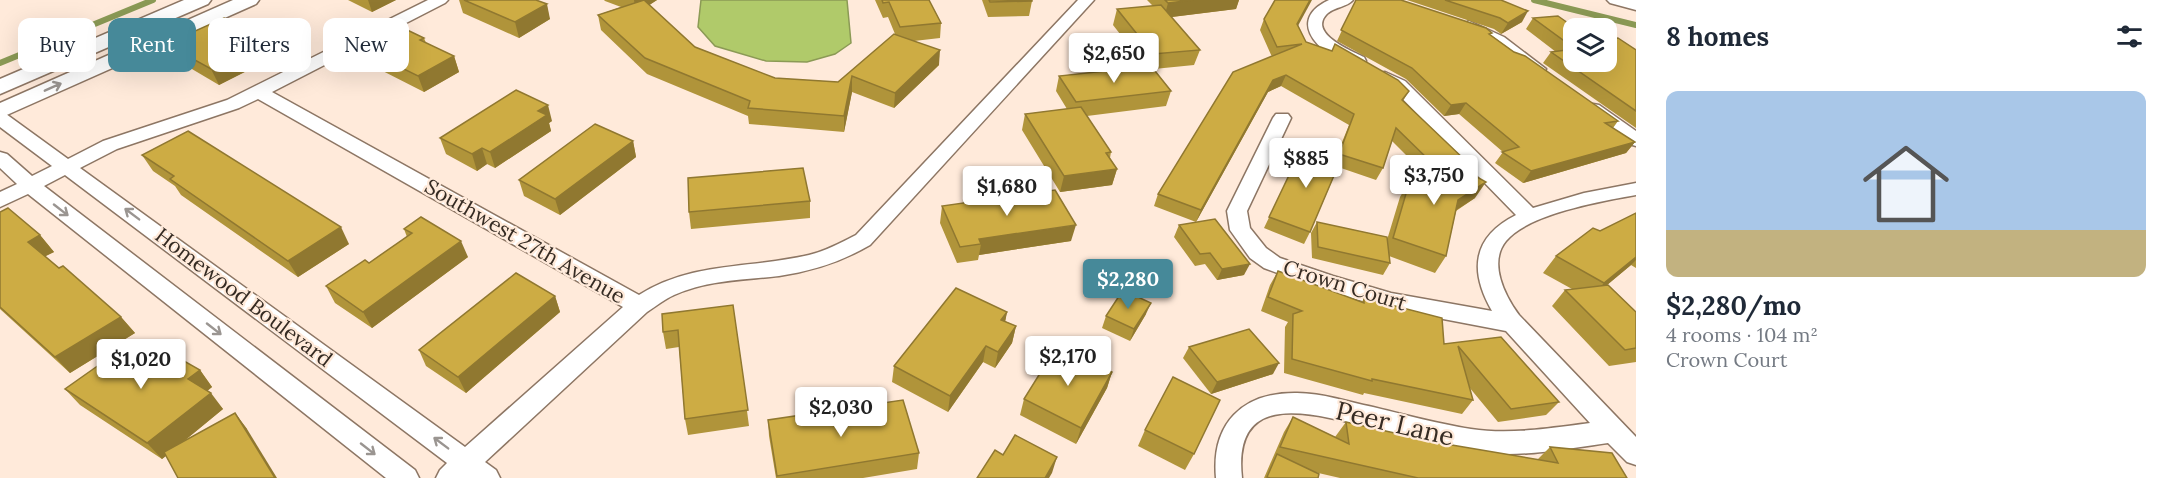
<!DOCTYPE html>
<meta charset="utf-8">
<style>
:root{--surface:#fff;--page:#f2f2f3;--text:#1f2937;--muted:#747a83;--accent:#468999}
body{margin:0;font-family:Lora,serif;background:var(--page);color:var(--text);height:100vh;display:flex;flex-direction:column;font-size:22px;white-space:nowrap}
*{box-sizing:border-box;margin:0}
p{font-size:20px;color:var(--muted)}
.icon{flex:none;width:33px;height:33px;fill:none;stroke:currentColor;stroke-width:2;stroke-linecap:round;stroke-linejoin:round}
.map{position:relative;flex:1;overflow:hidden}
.drawer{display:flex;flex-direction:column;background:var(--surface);width:540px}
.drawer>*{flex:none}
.banner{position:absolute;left:18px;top:18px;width:570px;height:54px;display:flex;gap:12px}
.fabs{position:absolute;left:1563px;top:18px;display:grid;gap:12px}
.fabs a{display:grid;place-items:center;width:54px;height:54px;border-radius:12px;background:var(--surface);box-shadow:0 6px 24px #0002;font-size:30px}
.price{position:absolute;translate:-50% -51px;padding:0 14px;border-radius:6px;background:#fff;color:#222;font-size:20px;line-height:39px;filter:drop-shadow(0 2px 3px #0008)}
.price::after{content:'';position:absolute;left:50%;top:36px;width:18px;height:14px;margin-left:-9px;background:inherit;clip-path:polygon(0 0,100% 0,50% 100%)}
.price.selected{background:var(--accent);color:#fff}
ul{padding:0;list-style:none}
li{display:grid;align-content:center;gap:12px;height:318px;padding:0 30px}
li span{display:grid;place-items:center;height:186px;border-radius:12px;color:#555}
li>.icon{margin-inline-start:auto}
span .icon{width:108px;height:108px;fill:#fffc;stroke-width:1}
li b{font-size:26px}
h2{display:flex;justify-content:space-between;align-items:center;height:72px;padding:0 30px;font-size:26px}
.pill{padding:0 21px;border-radius:12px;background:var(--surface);box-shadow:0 6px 24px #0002;font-size:21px;line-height:54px}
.pill.selected{background:var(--accent);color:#fff}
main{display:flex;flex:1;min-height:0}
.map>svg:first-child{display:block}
.water{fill:#b0ca6a;stroke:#8b9a55;stroke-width:1.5}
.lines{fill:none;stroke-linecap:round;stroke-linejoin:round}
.stream{stroke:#8b9a55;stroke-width:6}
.minor-casing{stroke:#8d7664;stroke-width:3}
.major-casing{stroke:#8d7664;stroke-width:3}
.minor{fill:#fff;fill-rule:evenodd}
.major{fill:#fff;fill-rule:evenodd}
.wall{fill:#b0943a}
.shaded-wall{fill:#907830}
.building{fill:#cdac44;stroke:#907830;stroke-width:1.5}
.oneway{stroke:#9a9591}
.labels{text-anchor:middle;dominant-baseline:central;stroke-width:4.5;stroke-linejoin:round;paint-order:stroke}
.street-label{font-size:21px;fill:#352b23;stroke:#ffeada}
.near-street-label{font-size:26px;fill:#352b23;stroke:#ffeada}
</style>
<main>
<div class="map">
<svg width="1636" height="478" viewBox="0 0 1636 478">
<rect width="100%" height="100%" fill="#ffeada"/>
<polygon class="water" points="701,0 847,0 851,43 835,54 807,62 766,61 715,46 698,27"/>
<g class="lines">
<g class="stream">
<polyline points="1534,0 1636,25"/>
<polyline points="0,63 153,0"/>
</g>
<g class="minor-casing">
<g id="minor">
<path d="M 428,0 L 448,0 L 445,3 L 272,92 L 639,295 C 693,261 749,269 809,255 C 826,251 840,243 856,235 L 1078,0 L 1094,0 L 870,245 C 841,262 812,271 779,276 C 744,280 707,280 674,295 C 665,299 656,306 647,312 L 485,462 L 496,470 L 500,478 L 436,478 L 440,470 L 447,463 L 65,175 L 44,186 L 415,470 L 419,478 L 386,478 L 28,194 L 0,207 L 0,192 L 17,184 L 0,168 L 0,152 L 7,154 L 32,176 L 52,166 L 0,127 L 0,113 L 6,114 L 68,159 L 103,141 L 227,100 ZM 258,99 L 623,307 L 465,447 L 80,168 L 117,149 L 239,108 Z"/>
<path d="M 1329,0 L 1353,0 C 1347,7 1335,7 1328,13 C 1306,33 1352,51 1364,57 L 1366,61 L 1364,65 C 1340,70 1275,25 1329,0 Z"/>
<polygon points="1607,0 1636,0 1636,10 1610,3"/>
<polygon points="1469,21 1504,37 1546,69 1544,73 1532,73 1492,43 1463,29 1461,26"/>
<path d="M 1385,72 L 1405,81 L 1533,208 L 1584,193 L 1636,183 L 1636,195 C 1602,201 1528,214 1506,241 C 1488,263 1505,296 1519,315 L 1636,437 L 1636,465 L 1627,462 L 1608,443 C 1564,449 1516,459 1471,451 C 1437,445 1402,436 1368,427 C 1313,414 1232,388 1242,478 L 1216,478 C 1211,424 1242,392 1297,393 C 1322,393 1348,402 1373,407 C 1406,415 1439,424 1471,429 C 1510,435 1552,428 1590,423 L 1506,331 L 1391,309 L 1320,289 L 1264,268 L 1250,258 L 1230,230 L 1227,211 L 1273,118 L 1276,114 L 1288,114 L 1291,118 L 1247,211 L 1250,228 L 1266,248 L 1280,258 L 1333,276 L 1391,293 L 1492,311 C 1469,271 1472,237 1516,215 L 1393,89 L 1376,77 L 1379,73 Z"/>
<polygon points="1593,104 1599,105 1636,131 1636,146 1629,144 1587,113 1584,109 1587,105"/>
</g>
</g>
<g class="major-casing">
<g id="major">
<polygon points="184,0 211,0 208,4 0,94 0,79"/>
<polygon points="233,0 259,0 256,4 0,118 0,103"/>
</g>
</g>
<use href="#minor" class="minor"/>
<use href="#major" class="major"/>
</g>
<g class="wall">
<polygon points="348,0 396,0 372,12"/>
<polygon points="459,0 536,0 550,19 519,38 463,13"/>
<polygon points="604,0 657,0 649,5 695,47 775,78 838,82 895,34 888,17 883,18 875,0 929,0 941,23 940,38 914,41 939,65 894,108 852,92 844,132 749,124 748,116 647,74 601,30 598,15 621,7 605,1"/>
<polygon points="982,0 1032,0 1032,1 1029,16 988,17"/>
<polygon points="1147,0 1239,0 1236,9 1171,17 1200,50 1194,65 1154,69 1171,91 1166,106 1087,116 1111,152 1110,158 1117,169 1112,185 1060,192 1022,130 1025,114 1067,109 1056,91 1059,76 1145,66 1113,25 1117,9 1153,6"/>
<polygon points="1356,0 1491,35 1514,52 1618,121 1613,128 1635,142 1626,153 1523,183 1495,163 1503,152 1459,114 1444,116 1406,79 1337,41"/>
<polygon points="1407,0 1501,0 1522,22 1501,34 1494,29"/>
<polygon points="1533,18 1574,28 1574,62 1636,50 1636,128 1543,63 1551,52 1556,52 1526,29"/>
<polygon points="1264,19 1298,25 1306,42 1409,91 1403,101 1465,160 1460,167 1475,198 1456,211 1446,256 1435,273 1389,256 1390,263 1383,275 1312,258 1311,233 1317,222 1387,240 1400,197 1410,180 1423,172 1392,141 1383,168 1376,180 1338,167 1310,232 1304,244 1264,228 1303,146 1336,157 1349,125 1281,86 1268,92 1196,222 1154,206 1158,194 1272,57 1260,30"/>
<polygon points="424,38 426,43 454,56 459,72 424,92 367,63 361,48"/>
<polygon points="269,41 276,56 219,85 175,59 166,44"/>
<polygon points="552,121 549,123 551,131 495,168 487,164 477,171 446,154 440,138"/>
<polygon points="633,141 636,157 560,215 524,196 519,180"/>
<polygon points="142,155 349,244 298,277 181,195 175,186 153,171"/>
<polygon points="810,201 810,218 691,229 689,212"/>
<polygon points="942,206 1071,241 979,255 978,260 957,263 940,223"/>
<polygon points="0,212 40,235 54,252 45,256 59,268 121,317 135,333 70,373 0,309"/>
<polygon points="1636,213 1636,268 1631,265 1607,285 1636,312 1636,362 1609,366 1552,306 1565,290 1572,289 1543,273 1556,256 1600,231"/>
<polygon points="1179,225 1244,275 1217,280 1205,264 1195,266 1174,237"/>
<polygon points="404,229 468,257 372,328 335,303 326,286 369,263 407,237"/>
<polygon points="1278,271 1362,302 1364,298 1444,344 1501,337 1559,402 1546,415 1498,422 1469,387 1473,400 1462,414 1364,393 1363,395 1284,373 1285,327 1288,322 1261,311 1270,285"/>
<polygon points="555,296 560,312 466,393 426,366 419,350"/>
<polygon points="733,305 749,426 688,435 685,419 679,347 666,349 663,332"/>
<polygon points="1007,312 1005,321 1016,326 1012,343 995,368 983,362 948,412 892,382 894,366"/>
<polygon points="1146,314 1130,341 1102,328 1106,316"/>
<polygon points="1189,347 1273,374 1211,394 1183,358"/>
<polygon points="131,352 200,370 212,387 207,391 223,409 183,442 235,413 247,429 166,456 162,459 80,405 65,389"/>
<polygon points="1112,372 1107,388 1076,444 1020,415 1024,399"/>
<polygon points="1293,417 1335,437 1346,422 1434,442 1537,460 1550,447 1627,478 1340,478 1314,472 1318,478 1264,478 1284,432"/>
<polygon points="768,420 919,453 917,469 863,478 776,478 769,436"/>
<polygon points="1145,430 1194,454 1185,470 1138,446"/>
</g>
<g class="shaded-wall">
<polygon points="368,0 396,0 372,12"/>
<polygon points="634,0 657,0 636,14"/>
<polygon points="1193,0 1239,0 1236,9 1164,18 1168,3"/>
<polygon points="1310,0 1312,0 1293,35 1297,24"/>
<polygon points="547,4 550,19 519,38 515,22"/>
<polygon points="1528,11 1522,22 1501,34 1508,23"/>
<polygon points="269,41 276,56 219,85 211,69"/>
<polygon points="940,50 939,65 894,108 895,93"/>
<polygon points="454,56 459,72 424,92 418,76"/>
<polygon points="1286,75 1281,86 1268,92 1196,222 1201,210 1273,80"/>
<polygon points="852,76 852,92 844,132 844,116"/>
<polygon points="1466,103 1459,114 1444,116 1451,105"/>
<polygon points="548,105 552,121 549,123 551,131 495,168 490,152 538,111"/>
<polygon points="633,141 636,157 560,215 555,199"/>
<polygon points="1635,142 1626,153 1523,183 1531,171"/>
<polygon points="482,148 487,164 477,171 472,154"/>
<polygon points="1117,169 1112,185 1060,192 1064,176"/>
<polygon points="1486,182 1475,198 1447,216 1458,200"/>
<polygon points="1076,225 1071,241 979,255 981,244 979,239"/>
<polygon points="341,227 349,244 298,277 288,261"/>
<polygon points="40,235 54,252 42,258 28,242"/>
<polygon points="461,241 468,257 372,328 363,312"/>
<polygon points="1636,257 1636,260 1631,265 1589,300 1604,283"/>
<polygon points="1250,264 1244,275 1217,280 1222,269"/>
<polygon points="555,296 560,312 466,393 458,377"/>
<polygon points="1151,303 1146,314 1130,341 1134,329"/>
<polygon points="1007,312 1004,328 1001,320"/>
<polygon points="121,317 135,333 70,373 55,357"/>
<polygon points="1016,326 1012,343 995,368 998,352"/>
<polygon points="986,346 983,362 948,412 950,396"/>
<polygon points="1279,363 1273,374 1211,394 1217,382"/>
<polygon points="200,370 212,387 201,396 188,379"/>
<polygon points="1112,372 1107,388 1076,444 1081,428"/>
<polygon points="211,393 223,409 162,459 147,443"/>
<polygon points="235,413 247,429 277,478 275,478"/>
<polygon points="1057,457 1052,473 1049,478 1045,478"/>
</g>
<g class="building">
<polygon points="464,0 536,0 547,4 515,22"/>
<polygon points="644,0 695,47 775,78 838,82 894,34 940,50 895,93 852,76 844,116 748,108 750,101 645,58 598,15"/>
<polygon points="882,0 929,0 941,23 900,27 889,2 883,3"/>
<polygon points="989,0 1032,0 1032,1 990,2"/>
<polygon points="1165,0 1193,0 1168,3"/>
<polygon points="1275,0 1310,0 1297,24 1306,42 1332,51 1335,44 1398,80 1409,91 1402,100 1465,160 1449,161 1445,159 1439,163 1432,163 1396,128 1383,168 1339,154 1354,114 1286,75 1273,80 1201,210 1158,194 1233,72 1302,44 1277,47 1264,19"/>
<polygon points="1356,0 1401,0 1486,28 1492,33 1489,34 1514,52 1525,56 1618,121 1605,123 1635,142 1531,171 1502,152 1519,147 1466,103 1451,105 1412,68 1341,30"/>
<polygon points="1445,0 1501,0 1528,11 1508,23 1500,18"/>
<polygon points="1161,5 1200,50 1153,54 1117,9"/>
<polygon points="1558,16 1575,28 1574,28 1574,48 1533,18"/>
<polygon points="224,18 269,41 211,69 166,44"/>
<polygon points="401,27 424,38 420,40 454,56 418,76 361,48"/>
<polygon points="1618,38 1636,50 1636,111 1551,52 1574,49 1574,62 1606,62 1606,39"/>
<polygon points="1151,66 1171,91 1076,102 1059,76"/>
<polygon points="516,90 548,105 538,111 547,115 490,152 482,148 472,154 440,138"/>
<polygon points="1081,107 1111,152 1106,153 1117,169 1064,176 1025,114"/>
<polygon points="595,124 633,141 555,199 519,180"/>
<polygon points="188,131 341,227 288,261 170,179 174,176 142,155"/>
<polygon points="1303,146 1341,159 1310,232 1269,217"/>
<polygon points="1445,159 1486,182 1458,200 1446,256 1393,238 1410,180"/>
<polygon points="803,168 810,201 689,212 688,178"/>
<polygon points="1055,190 1076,225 979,239 981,244 960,247 942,206"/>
<polygon points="8,208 40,235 28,242 59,268 63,266 121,317 55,357 0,307 0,212"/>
<polygon points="1636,213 1636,257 1604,283 1556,256 1593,228 1600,231"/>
<polygon points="421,217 461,241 363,312 326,286 365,260 369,263 412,233 404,229"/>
<polygon points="1215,219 1250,264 1222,269 1210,253 1200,254 1179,225"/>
<polygon points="1317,222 1387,237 1390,263 1318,247"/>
<polygon points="1278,271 1364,303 1364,298 1442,318 1444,344 1501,337 1559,402 1511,409 1458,346 1473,400 1372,379 1372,381 1292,359 1293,314 1302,311 1268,297"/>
<polygon points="516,273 555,296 458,377 419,350"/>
<polygon points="1608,285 1636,312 1636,348 1625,350 1565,290"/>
<polygon points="956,288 1007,312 1001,320 1016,326 998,352 986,346 950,396 894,366"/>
<polygon points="1123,290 1151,303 1134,329 1106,316"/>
<polygon points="733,305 748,410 685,419 678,330 663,332 662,314"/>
<polygon points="1249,329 1279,363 1217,382 1189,347"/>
<polygon points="147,340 200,370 188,379 211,393 147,443 65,389 123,348 131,352"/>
<polygon points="1057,346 1112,372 1081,428 1024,399"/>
<polygon points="1173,377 1220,400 1194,454 1145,430"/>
<polygon points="903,400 919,453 777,476 768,420"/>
<polygon points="235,413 275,478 178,478 164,452"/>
<polygon points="1293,417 1349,444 1346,422 1434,442 1558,463 1550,447 1612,453 1627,478 1418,478 1280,447"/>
<polygon points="1015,435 1057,457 1045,478 977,478 995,450 1003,455"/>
<polygon points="1277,454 1319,474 1318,478 1270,478 1267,477"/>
</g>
<defs><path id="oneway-shaft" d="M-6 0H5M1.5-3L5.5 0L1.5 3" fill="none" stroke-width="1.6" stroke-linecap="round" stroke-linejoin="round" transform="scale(1.5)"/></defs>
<g class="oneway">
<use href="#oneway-shaft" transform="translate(53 87) rotate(-24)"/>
<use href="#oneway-shaft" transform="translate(61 210) rotate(38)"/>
<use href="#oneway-shaft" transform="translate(132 214) rotate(-143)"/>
<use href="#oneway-shaft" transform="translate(214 329) rotate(38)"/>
<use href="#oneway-shaft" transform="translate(441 443) rotate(-143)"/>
<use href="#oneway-shaft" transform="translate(368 449) rotate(38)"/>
</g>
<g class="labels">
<g class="street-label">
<text transform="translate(525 241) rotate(30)">Southwest 27th Avenue</text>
<text transform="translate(1345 285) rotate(17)">Crown Court</text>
<text transform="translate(244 297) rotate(37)">Homewood Boulevard</text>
</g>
<g class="near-street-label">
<text transform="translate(1395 423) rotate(13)">Peer Lane</text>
</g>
</g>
</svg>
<div class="fabs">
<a><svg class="icon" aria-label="layers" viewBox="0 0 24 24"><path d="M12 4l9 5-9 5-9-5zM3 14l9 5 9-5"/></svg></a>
</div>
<b class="price" style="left:1114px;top:84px">$2,650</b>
<b class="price" style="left:1306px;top:189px">$885</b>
<b class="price" style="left:1434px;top:206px">$3,750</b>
<b class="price" style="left:1007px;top:217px">$1,680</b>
<b class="price selected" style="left:1128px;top:310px">$2,280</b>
<b class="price" style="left:1068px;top:387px">$2,170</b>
<b class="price" style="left:141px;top:390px">$1,020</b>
<b class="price" style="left:841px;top:438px">$2,030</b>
<div class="banner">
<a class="pill">Buy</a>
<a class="pill selected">Rent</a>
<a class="pill">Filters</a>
<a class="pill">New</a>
</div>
</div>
<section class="drawer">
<h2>8 homes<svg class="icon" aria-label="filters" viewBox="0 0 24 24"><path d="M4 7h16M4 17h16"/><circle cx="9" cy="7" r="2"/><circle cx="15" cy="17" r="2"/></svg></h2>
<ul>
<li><span style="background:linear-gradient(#a9c7e8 75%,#c2b280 0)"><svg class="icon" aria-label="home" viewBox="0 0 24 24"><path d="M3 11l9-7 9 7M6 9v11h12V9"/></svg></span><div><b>$2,280/mo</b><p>4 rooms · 104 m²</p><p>Crown Court</p></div></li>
</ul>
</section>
</main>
